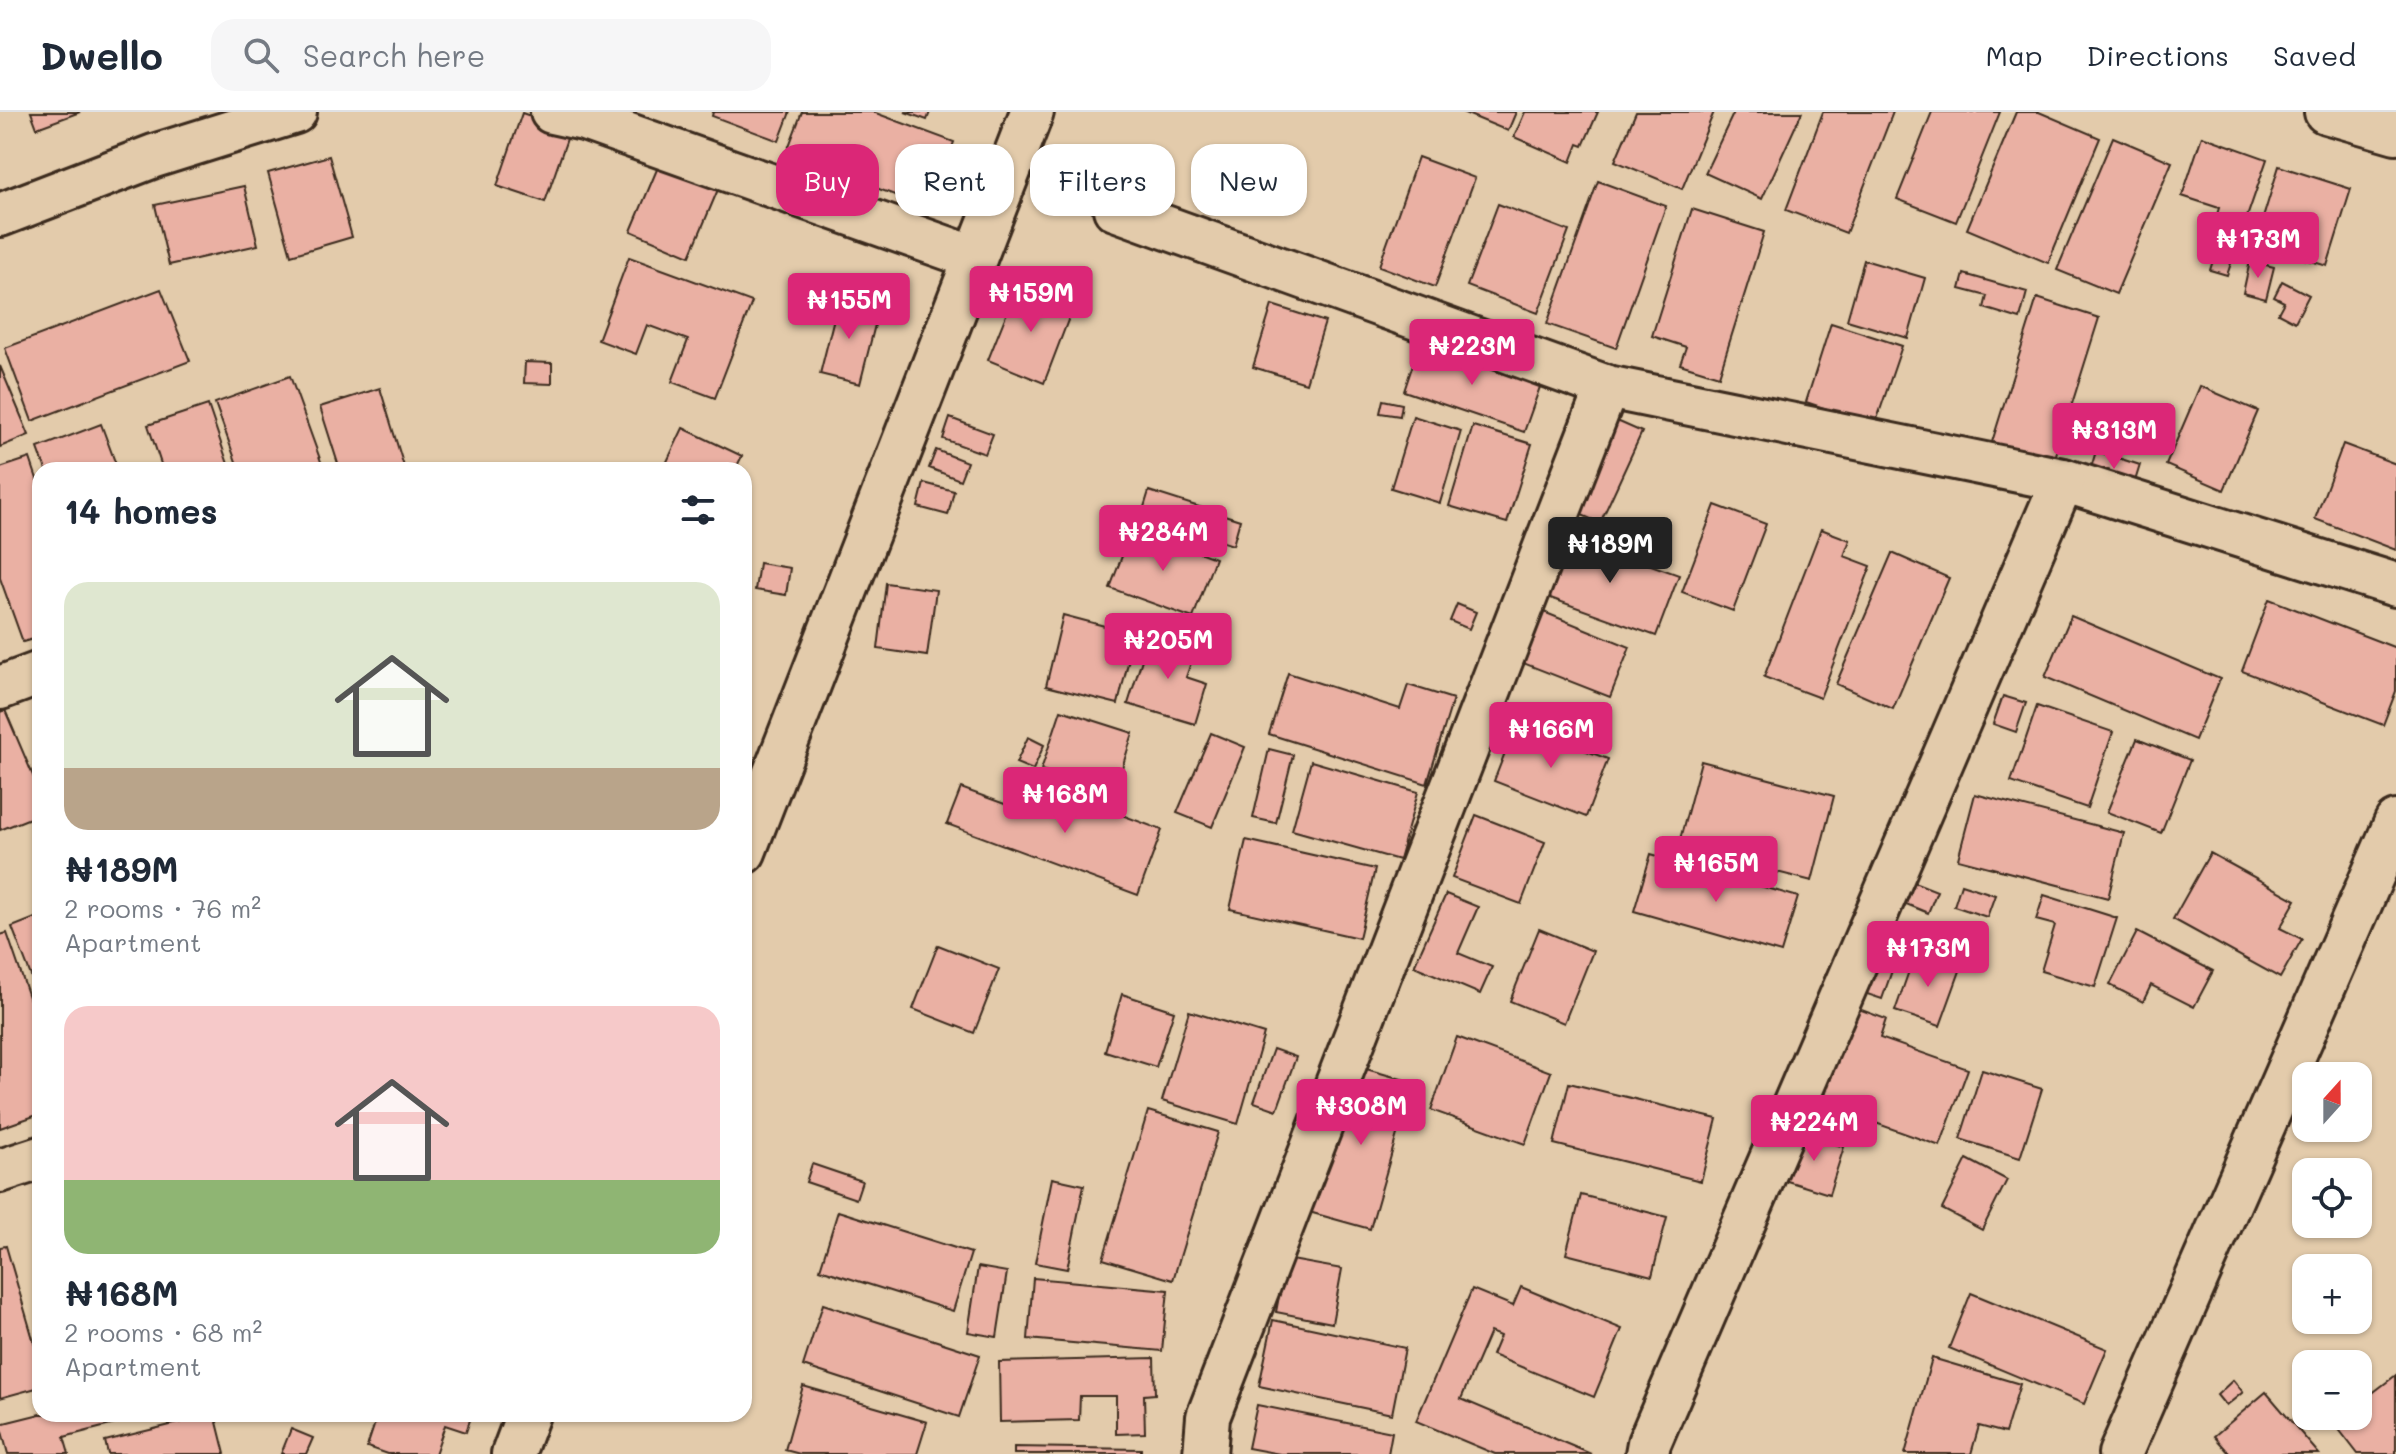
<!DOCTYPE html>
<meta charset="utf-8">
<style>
:root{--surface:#fff;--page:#f6f6f7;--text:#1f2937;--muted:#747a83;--line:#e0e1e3;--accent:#db2777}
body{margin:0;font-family:Mali,sans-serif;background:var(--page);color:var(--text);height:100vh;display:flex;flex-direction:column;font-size:30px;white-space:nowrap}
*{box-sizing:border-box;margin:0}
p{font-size:26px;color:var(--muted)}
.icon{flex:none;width:44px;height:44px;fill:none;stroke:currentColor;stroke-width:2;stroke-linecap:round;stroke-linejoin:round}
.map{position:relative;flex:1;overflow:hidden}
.panel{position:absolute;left:32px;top:350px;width:720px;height:960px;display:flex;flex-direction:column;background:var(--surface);border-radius:24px;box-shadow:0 2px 6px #0004}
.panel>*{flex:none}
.top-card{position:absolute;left:776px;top:32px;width:760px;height:72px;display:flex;gap:16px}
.needle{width:52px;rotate:21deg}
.controls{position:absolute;left:2292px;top:950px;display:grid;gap:16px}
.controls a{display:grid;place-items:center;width:80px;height:80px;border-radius:16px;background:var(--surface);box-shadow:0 2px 6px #0004;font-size:40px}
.price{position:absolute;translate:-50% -68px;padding:0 18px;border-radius:8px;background:var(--accent);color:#fff;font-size:26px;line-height:52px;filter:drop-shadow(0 2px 4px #0008)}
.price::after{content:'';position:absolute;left:50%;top:48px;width:24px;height:18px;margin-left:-12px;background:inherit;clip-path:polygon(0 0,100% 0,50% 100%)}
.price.on{background:#222;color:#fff}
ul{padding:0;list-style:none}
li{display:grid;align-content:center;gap:16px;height:424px;padding:0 32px}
li span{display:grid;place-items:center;height:248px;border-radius:24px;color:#555}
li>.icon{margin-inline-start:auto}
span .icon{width:144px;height:144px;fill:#fffc;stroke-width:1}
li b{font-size:34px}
h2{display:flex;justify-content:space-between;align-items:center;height:96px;padding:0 32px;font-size:34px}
.chip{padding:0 28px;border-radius:24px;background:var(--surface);box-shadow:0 2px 6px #0004;font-size:28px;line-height:72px}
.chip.on{background:var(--accent);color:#fff}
header{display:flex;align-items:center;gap:48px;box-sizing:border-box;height:112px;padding:0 40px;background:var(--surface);border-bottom:2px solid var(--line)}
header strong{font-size:38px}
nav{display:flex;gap:44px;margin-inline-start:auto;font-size:28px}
.search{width:560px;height:72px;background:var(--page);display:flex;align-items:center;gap:20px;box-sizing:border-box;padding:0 28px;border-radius:24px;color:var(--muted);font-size:30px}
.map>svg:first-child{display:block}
.building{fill:#eab0a3;stroke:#3b2a1e;stroke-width:2}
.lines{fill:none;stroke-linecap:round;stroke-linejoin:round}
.minor-casing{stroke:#3b2a1e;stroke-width:48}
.minor{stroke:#e3cbab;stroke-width:42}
</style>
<header>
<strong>Dwello</strong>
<div class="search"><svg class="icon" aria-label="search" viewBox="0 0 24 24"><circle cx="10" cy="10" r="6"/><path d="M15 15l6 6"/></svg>Search here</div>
<nav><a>Map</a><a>Directions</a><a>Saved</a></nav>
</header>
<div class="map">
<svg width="2396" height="1342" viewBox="0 0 2396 1342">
<rect width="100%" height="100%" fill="#e3cbab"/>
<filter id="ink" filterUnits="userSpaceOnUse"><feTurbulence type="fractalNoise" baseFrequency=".0125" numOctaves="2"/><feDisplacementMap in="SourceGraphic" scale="16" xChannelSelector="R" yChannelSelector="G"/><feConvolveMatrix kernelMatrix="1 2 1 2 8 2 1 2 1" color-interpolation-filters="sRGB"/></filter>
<g filter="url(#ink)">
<g class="building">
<polygon points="31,0 80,0 37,16"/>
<polygon points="713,0 790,0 779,29 712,4"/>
<polygon points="802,0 873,0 954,30 929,96 786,42"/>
<polygon points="905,0 930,0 927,8"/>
<polygon points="1462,0 1516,0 1508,19"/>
<polygon points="1525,0 1598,0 1583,34 1578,32 1571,50 1514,25"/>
<polygon points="1636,0 1714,0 1682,77 1615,49"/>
<polygon points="1734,0 1802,0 1762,87 1705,61"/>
<polygon points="1823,0 1893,0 1846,121 1786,98"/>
<polygon points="1932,0 2000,0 1956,110 1897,87"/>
<polygon points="2016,0 2039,0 2100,26 2048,151 1967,117"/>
<polygon points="522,1 570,18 545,90 497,74"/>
<polygon points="2202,24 2267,47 2227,163 2210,158 2221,124 2211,121 2219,96 2182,84"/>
<polygon points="2113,25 2172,50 2116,182 2057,158"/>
<polygon points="663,43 722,68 690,144 631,119"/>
<polygon points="329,44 352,125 291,143 268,61"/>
<polygon points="1418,45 1475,66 1435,175 1379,154"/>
<polygon points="2279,54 2351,77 2327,154 2255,132"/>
<polygon points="1598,69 1666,94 1616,236 1547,212"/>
<polygon points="244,74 258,133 169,153 155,93"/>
<polygon points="1498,92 1569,119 1538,201 1467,174"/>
<polygon points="1692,97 1764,120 1719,264 1680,252 1686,235 1652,224"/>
<polygon points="629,145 752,190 715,286 672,270 688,228 647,213 636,242 598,228"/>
<polygon points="1864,148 1925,166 1908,226 1847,208"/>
<polygon points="2250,149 2274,155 2266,187 2243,181"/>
<polygon points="1964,162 2027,180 2020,207 1984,196 1987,184 1960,177"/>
<polygon points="2282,169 2309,183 2295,210 2278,201 2284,190 2274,185"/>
<polygon points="1018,173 1073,195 1044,271 988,248"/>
<polygon points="161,177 190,249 32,309 5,236"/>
<polygon points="839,186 879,197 860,272 820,262"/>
<polygon points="2037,186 2099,206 2054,349 1992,330"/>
<polygon points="1272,193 1325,210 1306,271 1253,255"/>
<polygon points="1831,211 1902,234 1875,313 1806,290"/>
<polygon points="1420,231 1541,272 1524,320 1404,279"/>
<polygon points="525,250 552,251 552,272 524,271"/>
<polygon points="0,254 29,323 0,335"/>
<polygon points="290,264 324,358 239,358 215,291"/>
<polygon points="2200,274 2258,299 2224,378 2166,353"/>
<polygon points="380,276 405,358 340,358 320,295"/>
<polygon points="1383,288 1402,292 1400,304 1380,301"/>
<polygon points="208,293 230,358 163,358 148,313"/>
<polygon points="1413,304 1461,319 1440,391 1391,376"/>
<polygon points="950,306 993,322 985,342 943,327"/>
<polygon points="1617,309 1642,320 1600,411 1575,400"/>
<polygon points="101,312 118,358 46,358 38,336"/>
<polygon points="1473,314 1532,332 1507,411 1449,394"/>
<polygon points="683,316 742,344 735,358 663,358"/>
<polygon points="2343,332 2396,352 2396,438 2315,407"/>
<polygon points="936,338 967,350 960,368 929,356"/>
<polygon points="2096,339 2140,353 2132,379 2088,366"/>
<polygon points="30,346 40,376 40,525 23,530 0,466 0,356"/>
<polygon points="924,371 954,379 948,403 918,395"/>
<polygon points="1149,379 1240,408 1233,433 1141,405"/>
<polygon points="1715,393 1766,412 1733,499 1682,480"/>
<polygon points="1133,415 1215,446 1193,506 1110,476"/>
<polygon points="1821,417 1850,428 1844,444 1871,454 1820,586 1764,565"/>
<polygon points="1564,422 1679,463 1656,524 1542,483"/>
<polygon points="1892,441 1949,466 1893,597 1836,572"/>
<polygon points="759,451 790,456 786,483 755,478"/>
<polygon points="886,471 936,478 927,544 878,537"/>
<polygon points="2269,487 2396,536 2396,579 2383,613 2242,559"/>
<polygon points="1457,492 1476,500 1469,517 1450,509"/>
<polygon points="1529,494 1630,535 1610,585 1508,545"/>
<polygon points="1063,503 1135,522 1118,592 1046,574"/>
<polygon points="2071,504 2220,567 2195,628 2045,565"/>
<polygon points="1150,522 1196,536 1186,565 1207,572 1195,612 1128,592"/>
<polygon points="1288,561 1400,597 1408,573 1453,587 1427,672 1269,622"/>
<polygon points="2003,584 2026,591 2016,620 1993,612"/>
<polygon points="2037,594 2113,620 2087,696 2011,670"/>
<polygon points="5,598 40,680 40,702 0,718 0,600"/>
<polygon points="1061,598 1133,621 1114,681 1041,658"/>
<polygon points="1516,612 1608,647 1586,705 1494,669"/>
<polygon points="1211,621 1245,635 1212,715 1177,701"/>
<polygon points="1028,625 1044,633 1033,658 1016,651"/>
<polygon points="2137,627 2190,648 2161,721 2107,700"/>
<polygon points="1269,637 1293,643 1276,711 1253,706"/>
<polygon points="1311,649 1418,680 1399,748 1292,718"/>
<polygon points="1701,649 1834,684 1812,769 1678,735"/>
<polygon points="1042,673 1162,718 1138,783 947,712 961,676 1032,702"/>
<polygon points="1975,682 2124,721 2108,786 1958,747"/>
<polygon points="1476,703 1545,730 1521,792 1452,766"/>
<polygon points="1246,728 1375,757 1359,826 1230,797"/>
<polygon points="2210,741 2296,788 2280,816 2302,827 2280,866 2173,807"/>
<polygon points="1651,742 1798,785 1781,841 1634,799"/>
<polygon points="1914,770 1937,779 1928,801 1906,792"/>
<polygon points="1961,772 1995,783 1987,805 1954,794"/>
<polygon points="1446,782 1478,795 1458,841 1492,855 1480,882 1414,854"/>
<polygon points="2044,783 2117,806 2095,875 2041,859 2055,813 2036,808"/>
<polygon points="40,804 40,887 12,815"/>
<polygon points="1539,817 1593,839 1564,911 1510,889"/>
<polygon points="2137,820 2213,859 2194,895 2151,873 2143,890 2110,873"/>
<polygon points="7,821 40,917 40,1002 0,1016 0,823"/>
<polygon points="1883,830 1900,836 1882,887 1864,881"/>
<polygon points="938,833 999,857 974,921 913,897"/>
<polygon points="1916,839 1961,856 1940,914 1895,899"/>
<polygon points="1122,882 1174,899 1156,955 1105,939"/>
<polygon points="1856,896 1886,907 1880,926 1968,957 1940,1034 1822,992"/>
<polygon points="1189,899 1264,922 1238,1012 1162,989"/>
<polygon points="1457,925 1551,960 1525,1032 1431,998"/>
<polygon points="1273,937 1296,945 1277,998 1254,990"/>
<polygon points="1352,953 1412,970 1370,1117 1309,1100"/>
<polygon points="1982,958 2042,977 2020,1046 1960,1027"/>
<polygon points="1569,971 1717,1007 1701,1069 1554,1032"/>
<polygon points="1148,999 1218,1020 1173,1168 1103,1147"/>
<polygon points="1800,1020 1844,1035 1829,1082 1784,1068"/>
<polygon points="1967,1047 2007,1068 1982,1118 1942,1097"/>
<polygon points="812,1052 862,1069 856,1087 806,1070"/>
<polygon points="1052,1066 1084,1073 1067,1157 1035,1151"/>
<polygon points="1581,1083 1667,1105 1652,1164 1566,1142"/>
<polygon points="838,1099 971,1141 953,1199 820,1157"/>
<polygon points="6,1134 40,1251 40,1275 0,1286 0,1135"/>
<polygon points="1286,1147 1342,1157 1332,1211 1276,1200"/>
<polygon points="978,1155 1007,1160 997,1225 968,1220"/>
<polygon points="1033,1166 1168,1178 1162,1239 1028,1227"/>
<polygon points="1521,1175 1622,1217 1594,1285 1492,1243 1500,1224 1490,1220 1461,1287 1591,1342 1495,1342 1416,1309 1472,1177 1513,1194"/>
<polygon points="1971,1181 2107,1237 2084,1292 1949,1236"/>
<polygon points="823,1192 980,1243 959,1305 803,1254"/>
<polygon points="1273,1208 1405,1236 1392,1302 1259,1274"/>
<polygon points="1154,1246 1155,1282 1144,1283 1145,1321 1116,1322 1116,1284 1080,1284 1079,1308 1000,1310 999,1250"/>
<polygon points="1932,1246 2020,1272 2005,1321 1979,1314 1971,1342 1905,1342"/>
<polygon points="2396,1263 2396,1342 2358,1342 2334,1311 2343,1304 2358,1304 2358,1292"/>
<polygon points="2233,1268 2243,1280 2226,1294 2217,1283"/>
<polygon points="803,1274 927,1310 917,1342 800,1342 785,1338"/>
<polygon points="2266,1280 2319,1342 2230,1342 2214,1324"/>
<polygon points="1257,1293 1392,1320 1388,1342 1280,1342 1248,1336"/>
<polygon points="40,1302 124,1302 126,1309 64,1325 69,1342 8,1342 0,1312"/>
<polygon points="215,1302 225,1342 108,1342 105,1329"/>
<polygon points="378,1302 472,1302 466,1320 445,1313 435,1342 387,1342 367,1335"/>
<polygon points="291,1317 313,1326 306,1342 281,1342"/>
<polygon points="1014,1335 1141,1337 1141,1342 1014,1342"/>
</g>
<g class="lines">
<g class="minor-casing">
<g id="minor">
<polyline points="552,0 584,7 975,146"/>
<polyline points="2326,0 2396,20"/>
<polyline points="1115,97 1607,275 2063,368 2396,473"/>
<polyline points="0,103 154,44 295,0"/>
<polyline points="0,576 40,561"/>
<polyline points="744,740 1032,0"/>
<polyline points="0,1059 40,1046"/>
<polyline points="513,1342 528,1302"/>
<polyline points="1205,1342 1208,1305 1607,275"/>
<polyline points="1647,1342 1649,1331 2063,368"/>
<polyline points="2120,1342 2396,710"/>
</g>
</g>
<use href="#minor" class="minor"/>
</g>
</g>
</svg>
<div class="controls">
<a><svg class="needle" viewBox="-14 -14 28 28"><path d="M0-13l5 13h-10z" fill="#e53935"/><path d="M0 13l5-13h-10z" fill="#747a83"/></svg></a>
<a><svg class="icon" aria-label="locate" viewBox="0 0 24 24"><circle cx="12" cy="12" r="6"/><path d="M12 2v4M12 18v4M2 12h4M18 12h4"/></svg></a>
<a>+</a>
<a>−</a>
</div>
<b class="price" style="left:2258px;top:168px">₦173M</b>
<b class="price" style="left:1031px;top:222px">₦159M</b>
<b class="price" style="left:849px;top:229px">₦155M</b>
<b class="price" style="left:1472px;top:275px">₦223M</b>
<b class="price" style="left:2114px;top:359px">₦313M</b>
<b class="price" style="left:1163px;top:461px">₦284M</b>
<b class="price on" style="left:1610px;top:473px">₦189M</b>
<b class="price" style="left:1168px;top:569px">₦205M</b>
<b class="price" style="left:1551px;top:658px">₦166M</b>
<b class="price" style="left:1065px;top:723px">₦168M</b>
<b class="price" style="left:1716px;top:792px">₦165M</b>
<b class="price" style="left:1928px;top:877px">₦173M</b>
<b class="price" style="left:1361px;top:1035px">₦308M</b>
<b class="price" style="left:1814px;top:1051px">₦224M</b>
<div class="top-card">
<a class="chip on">Buy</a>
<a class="chip">Rent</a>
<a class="chip">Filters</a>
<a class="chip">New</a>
</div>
<section class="panel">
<h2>14 homes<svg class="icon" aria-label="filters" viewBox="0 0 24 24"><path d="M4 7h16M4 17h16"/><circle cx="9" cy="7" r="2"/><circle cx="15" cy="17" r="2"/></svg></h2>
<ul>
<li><span style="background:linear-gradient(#dfe7d0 75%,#b9a48a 0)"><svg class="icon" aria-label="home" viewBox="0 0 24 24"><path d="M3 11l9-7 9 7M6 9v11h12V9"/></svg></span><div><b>₦189M</b><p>2 rooms · 76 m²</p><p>Apartment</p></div></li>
<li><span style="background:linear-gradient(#f6c9c9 70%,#8fb573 0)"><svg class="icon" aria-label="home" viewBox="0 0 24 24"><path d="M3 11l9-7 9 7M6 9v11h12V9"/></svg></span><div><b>₦168M</b><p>2 rooms · 68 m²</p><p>Apartment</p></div></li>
</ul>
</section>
</div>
